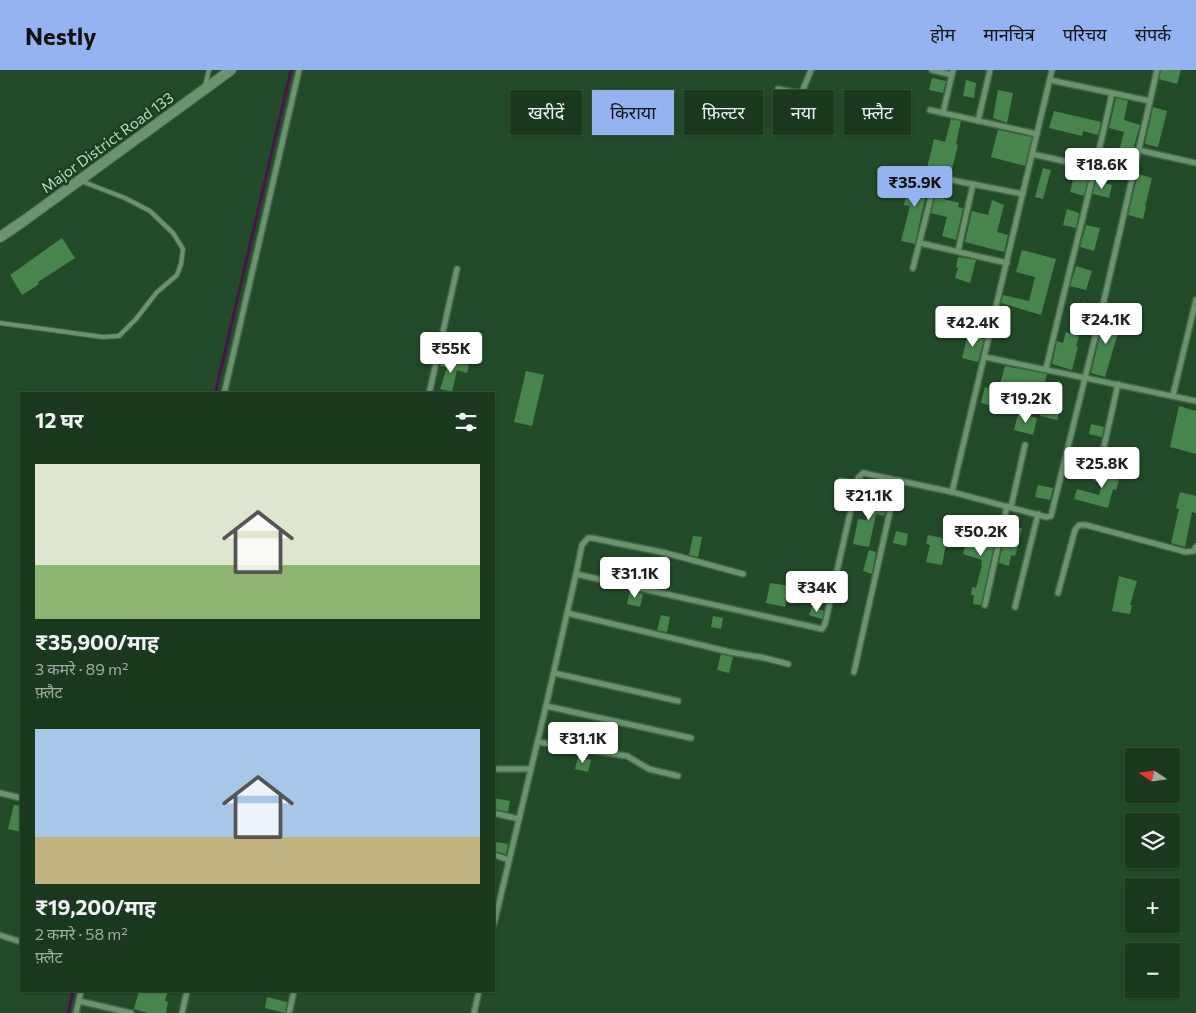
<!DOCTYPE html>
<html lang="hi">
<meta charset="utf-8">
<style>
:root{--surface:#1a381e;--page:#27432b;--text:#f1f3f6;--muted:#9faca4;--line:#38523c;--accent:#95b2f1}
body{margin:0;font-family:Commissioner,"Noto Sans Devanagari",sans-serif;background:var(--page);color:var(--text);height:100vh;display:flex;flex-direction:column;font-size:19px;white-space:nowrap}
*{box-sizing:border-box;margin:0}
p{font-size:16px;color:var(--muted)}
.icon{flex:none;width:28px;height:28px;fill:none;stroke:currentColor;stroke-width:2;stroke-linecap:round;stroke-linejoin:round}
.map{position:relative;flex:1;overflow:hidden}
.sheet{position:absolute;left:20px;top:322px;width:475px;height:600px;display:flex;flex-direction:column;background:var(--surface);border-radius:0px;box-shadow:0 1px 4px #0004,0 0 0 1px var(--line)}
.sheet>*{flex:none}
.hud{position:absolute;left:510px;top:20px;width:475px;height:45px;display:flex;gap:10px}
.needle{width:32px;rotate:283deg}
.controls{position:absolute;left:1125px;top:678px;display:grid;gap:10px}
.controls a{display:grid;place-items:center;width:55px;height:55px;border-radius:0px;background:var(--surface);box-shadow:0 1px 4px #0004,0 0 0 1px var(--line);font-size:25px}
.price{position:absolute;translate:-50% -42px;padding:0 11px;border-radius:5px;background:#fff;color:#222;font-size:16px;line-height:32px;filter:drop-shadow(0 1px 2px #0008)}
.price::after{content:'';position:absolute;left:50%;top:30px;width:15px;height:11px;margin-left:-8px;background:inherit;clip-path:polygon(0 0,100% 0,50% 100%)}
.price.current{background:var(--accent);color:#111}
ul{padding:0;list-style:none}
li{display:grid;align-content:center;gap:10px;height:265px;padding:0 15px}
li span{display:grid;place-items:center;height:155px;border-radius:0px;color:#555}
li>.icon{margin-inline-start:auto}
span .icon{width:90px;height:90px;fill:#fffc;stroke-width:1}
li b{font-size:21px}
h2{display:flex;justify-content:space-between;align-items:center;height:60px;padding:0 15px;font-size:21px}
.tag{padding:0 18px;border-radius:0px;background:var(--surface);box-shadow:0 1px 4px #0004,0 0 0 1px var(--line);font-size:18px;line-height:45px}
.tag.current{background:var(--accent);color:#111}
header{display:flex;align-items:center;gap:30px;box-sizing:border-box;height:70px;padding:0 25px;background:var(--accent);color:#111}
header strong{font-size:24px}
nav{display:flex;gap:28px;margin-inline-start:auto;font-size:18px}
.map>svg:first-child{display:block}
.lines{fill:none;stroke-linecap:round;stroke-linejoin:round}
.stream{stroke:#471649;stroke-width:3}
.building{fill:#48844e}
.service-casing{stroke:#436649;stroke-width:6}
.minor-casing{stroke:#436649;stroke-width:8}
.secondary-casing{stroke:#436649;stroke-width:12}
.service{stroke:#6b946e;stroke-width:4}
.minor{stroke:#6b946e;stroke-width:5}
.secondary{stroke:#6b946e;stroke-width:10}
.labels{text-anchor:middle;dominant-baseline:central;stroke-width:5;stroke-linejoin:round;paint-order:stroke}
.street-label{font-size:15px;fill:#c3d8c4;stroke:#183f1e}
</style>
<header>
<strong>Nestly</strong>
<nav><a>होम</a><a>मानचित्र</a><a>परिचय</a><a>संपर्क</a></nav>
</header>
<div class="map">
<svg width="1196" height="943" viewBox="0 0 1196 943">
<rect width="100%" height="100%" fill="#234a28"/>
<g class="lines">
<g class="stream">
<polyline points="215,324 291,0"/>
<polyline points="68,943 73,921"/>
</g>
</g>
<g class="building">
<polygon points="1161,0 1181,0 1177,14 1159,9"/>
<polygon points="932,8 946,11 943,23 929,20"/>
<polygon points="966,10 976,13 974,28 963,26"/>
<polygon points="998,20 1013,23 1007,53 993,48"/>
<polygon points="1116,28 1128,31 1124,50 1140,55 1129,94 1131,94 1127,109 1113,105 1124,62 1109,58"/>
<polygon points="1153,37 1167,41 1158,77 1145,74"/>
<polygon points="1054,41 1101,52 1098,65 1083,61 1082,66 1049,58"/>
<polygon points="951,49 961,51 956,74 958,75 951,103 927,98 934,69 945,72"/>
<polygon points="998,60 1032,67 1025,96 991,87"/>
<polygon points="1043,98 1051,100 1043,129 1035,127"/>
<polygon points="1076,99 1089,103 1084,126 1070,122"/>
<polygon points="1138,104 1152,108 1145,137 1146,137 1143,149 1128,145"/>
<polygon points="911,107 929,110 915,174 901,171 910,136 904,135"/>
<polygon points="1096,111 1112,115 1109,128 1093,124"/>
<polygon points="936,124 945,127 944,129 959,133 958,137 963,138 956,170 942,166 947,147 931,143"/>
<polygon points="992,130 1004,135 997,162 1008,165 1004,182 965,172 972,141 988,145"/>
<polygon points="1067,139 1079,143 1076,158 1063,155"/>
<polygon points="1086,155 1100,158 1094,181 1080,177"/>
<polygon points="62,168 75,188 38,212 39,214 22,225 10,205"/>
<polygon points="1022,180 1056,189 1041,245 1001,233 1003,225 1029,231 1035,207 1016,202"/>
<polygon points="958,187 976,190 970,213 955,208 958,198 956,197"/>
<polygon points="1076,196 1092,201 1086,220 1070,216"/>
<polygon points="1084,232 1098,236 1096,244 1082,240"/>
<polygon points="1105,244 1122,249 1105,307 1091,303"/>
<polygon points="1066,262 1079,266 1076,276 1078,277 1072,300 1052,294 1057,271 1063,273"/>
<polygon points="968,265 984,269 978,292 962,288"/>
<polygon points="441,289 469,295 467,303 457,300 452,322 440,319 447,298 440,296"/>
<polygon points="1005,296 1047,304 1042,323 1021,317 1014,342 981,333 985,317 998,321"/>
<polygon points="526,301 544,305 532,356 514,352"/>
<polygon points="1046,324 1063,328 1057,350 1040,346"/>
<polygon points="1179,336 1196,341 1196,384 1170,377"/>
<polygon points="1018,344 1037,348 1033,365 1014,360"/>
<polygon points="1091,354 1104,357 1102,367 1089,364"/>
<polygon points="1080,385 1097,389 1094,400 1077,395"/>
<polygon points="1126,386 1140,390 1136,403 1122,399"/>
<polygon points="1107,396 1122,399 1116,420 1113,419 1108,438 1074,429 1077,419 1099,425"/>
<polygon points="839,407 850,409 848,419 837,417"/>
<polygon points="1038,415 1053,418 1050,430 1035,427"/>
<polygon points="873,420 880,421 877,435 879,433 887,435 884,446 876,444 869,477 853,474 858,449 866,450"/>
<polygon points="1180,422 1196,426 1196,443 1192,442 1185,477 1171,473 1179,439 1176,438"/>
<polygon points="991,451 999,453 981,535 973,534 974,525 971,525 972,517 976,518 982,495 981,495 982,490 963,484 969,461 988,466"/>
<polygon points="1007,455 1022,458 1015,486 1011,485 1009,496 999,493"/>
<polygon points="896,461 908,464 906,476 893,473"/>
<polygon points="928,465 947,469 942,495 926,492 930,475 926,474"/>
<polygon points="693,466 702,467 698,487 689,485"/>
<polygon points="869,480 876,482 872,504 863,501"/>
<polygon points="655,505 664,507 661,519 652,516"/>
<polygon points="1119,506 1137,511 1130,535 1132,535 1130,544 1112,541"/>
<polygon points="770,513 789,516 785,537 766,533"/>
<polygon points="630,521 643,524 640,537 627,534"/>
<polygon points="812,537 824,541 822,549 809,545"/>
<polygon points="661,545 670,547 667,562 657,560"/>
<polygon points="713,546 723,548 721,559 711,557"/>
<polygon points="721,584 733,587 729,603 717,600"/>
<polygon points="578,687 591,690 588,702 575,699"/>
<polygon points="494,728 510,731 508,742 494,739"/>
<polygon points="14,735 21,736 21,762 8,759"/>
<polygon points="496,772 508,774 506,784 494,781"/>
<polygon points="139,921 168,921 165,931 168,932 166,943 148,943 134,939"/>
<polygon points="267,927 287,932 285,943 265,938"/>
</g>
<g class="lines">
<g class="service-casing">
<g id="service">
<polyline points="205,16 209,0"/>
<polyline points="0,253 103,267 119,266 136,249 157,222 177,205 181,194 183,179 173,163 150,141 125,128 81,111"/>
</g>
</g>
<g class="minor-casing">
<g id="minor">
<polyline points="932,0 952,5"/>
<polyline points="778,19 798,23 802,22 811,0"/>
<polyline points="1150,31 1157,0"/>
<polyline points="930,40 1037,64"/>
<polyline points="943,43 953,0"/>
<polyline points="978,51 990,0"/>
<polyline points="1138,80 1196,93"/>
<polyline points="1032,84 1095,98"/>
<polyline points="910,102 1023,124"/>
<polyline points="920,173 1007,193"/>
<polyline points="958,181 973,114"/>
<polyline points="913,198 936,107"/>
<polyline points="985,287 1196,331"/>
<path d="M 1046,299 C 1067,207 1092,116 1112,23"/>
<polyline points="224,324 299,0"/>
<polyline points="429,324 457,199"/>
<polyline points="1173,325 1196,230"/>
<polyline points="1097,408 1118,314"/>
<polyline points="952,422 1052,0"/>
<polyline points="1011,437 1025,375"/>
<polyline points="576,504 582,475 588,468 592,468 666,483 743,504"/>
<polyline points="1058,523 1075,460 1079,455 1086,455 1186,482 1194,481 1196,477"/>
<polyline points="985,535 1007,436"/>
<polyline points="1015,537 1038,444"/>
<polyline points="567,543 730,582 765,588 788,594"/>
<polyline points="854,602 897,410"/>
<polyline points="554,603 678,631"/>
<polyline points="546,636 691,668"/>
<polyline points="538,672 620,685 627,686 649,699 678,706"/>
<polyline points="494,699 531,699"/>
<polyline points="0,723 21,728"/>
<polyline points="494,743 519,749"/>
<polyline points="494,785 509,790"/>
<polyline points="494,854 546,636 576,504 822,559 825,554 858,408 863,403 952,422 1046,447 1051,446 1102,239 1150,31 1050,10"/>
<polyline points="0,865 21,872"/>
<polyline points="79,931 131,943"/>
<polyline points="76,943 81,921"/>
<polyline points="182,943 187,921"/>
<polyline points="289,943 294,921"/>
<polyline points="474,943 479,921"/>
</g>
</g>
<g class="secondary-casing">
<polyline id="secondary" points="0,167 25,150 231,0"/>
</g>
<use href="#service" class="service"/>
<use href="#minor" class="minor"/>
<use href="#secondary" class="secondary"/>
</g>
<g class="labels">
<g class="street-label">
<text transform="translate(107 72) rotate(-36)">Major District Road 133</text>
</g>
</g>
</svg>
<div class="controls">
<a><svg class="needle" viewBox="-14 -14 28 28"><path d="M0-13l5 13h-10z" fill="#e53935"/><path d="M0 13l5-13h-10z" fill="#9faca4"/></svg></a>
<a><svg class="icon" aria-label="layers" viewBox="0 0 24 24"><path d="M12 4l9 5-9 5-9-5zM3 14l9 5 9-5"/></svg></a>
<a>+</a>
<a>−</a>
</div>
<b class="price" style="left:1102px;top:120px">₹18.6K</b>
<b class="price current" style="left:915px;top:138px">₹35.9K</b>
<b class="price" style="left:1106px;top:275px">₹24.1K</b>
<b class="price" style="left:973px;top:278px">₹42.4K</b>
<b class="price" style="left:451px;top:304px">₹55K</b>
<b class="price" style="left:1026px;top:354px">₹19.2K</b>
<b class="price" style="left:1102px;top:419px">₹25.8K</b>
<b class="price" style="left:869px;top:451px">₹21.1K</b>
<b class="price" style="left:981px;top:487px">₹50.2K</b>
<b class="price" style="left:635px;top:529px">₹31.1K</b>
<b class="price" style="left:817px;top:543px">₹34K</b>
<b class="price" style="left:583px;top:694px">₹31.1K</b>
<div class="hud">
<a class="tag">खरीदें</a>
<a class="tag current">किराया</a>
<a class="tag">फ़िल्टर</a>
<a class="tag">नया</a>
<a class="tag">फ़्लैट</a>
</div>
<section class="sheet">
<h2>12 घर<svg class="icon" aria-label="filters" viewBox="0 0 24 24"><path d="M4 7h16M4 17h16"/><circle cx="9" cy="7" r="2"/><circle cx="15" cy="17" r="2"/></svg></h2>
<ul>
<li><span style="background:linear-gradient(#dfe7d0 65%,#8fb573 0)"><svg class="icon" aria-label="home" viewBox="0 0 24 24"><path d="M3 11l9-7 9 7M6 9v11h12V9"/></svg></span><div><b>₹35,900/माह</b><p>3 कमरे · 89 m²</p><p>फ़्लैट</p></div></li>
<li><span style="background:linear-gradient(#a9c7e8 70%,#c2b280 0)"><svg class="icon" aria-label="home" viewBox="0 0 24 24"><path d="M3 11l9-7 9 7M6 9v11h12V9"/></svg></span><div><b>₹19,200/माह</b><p>2 कमरे · 58 m²</p><p>फ़्लैट</p></div></li>
</ul>
</section>
</div>
